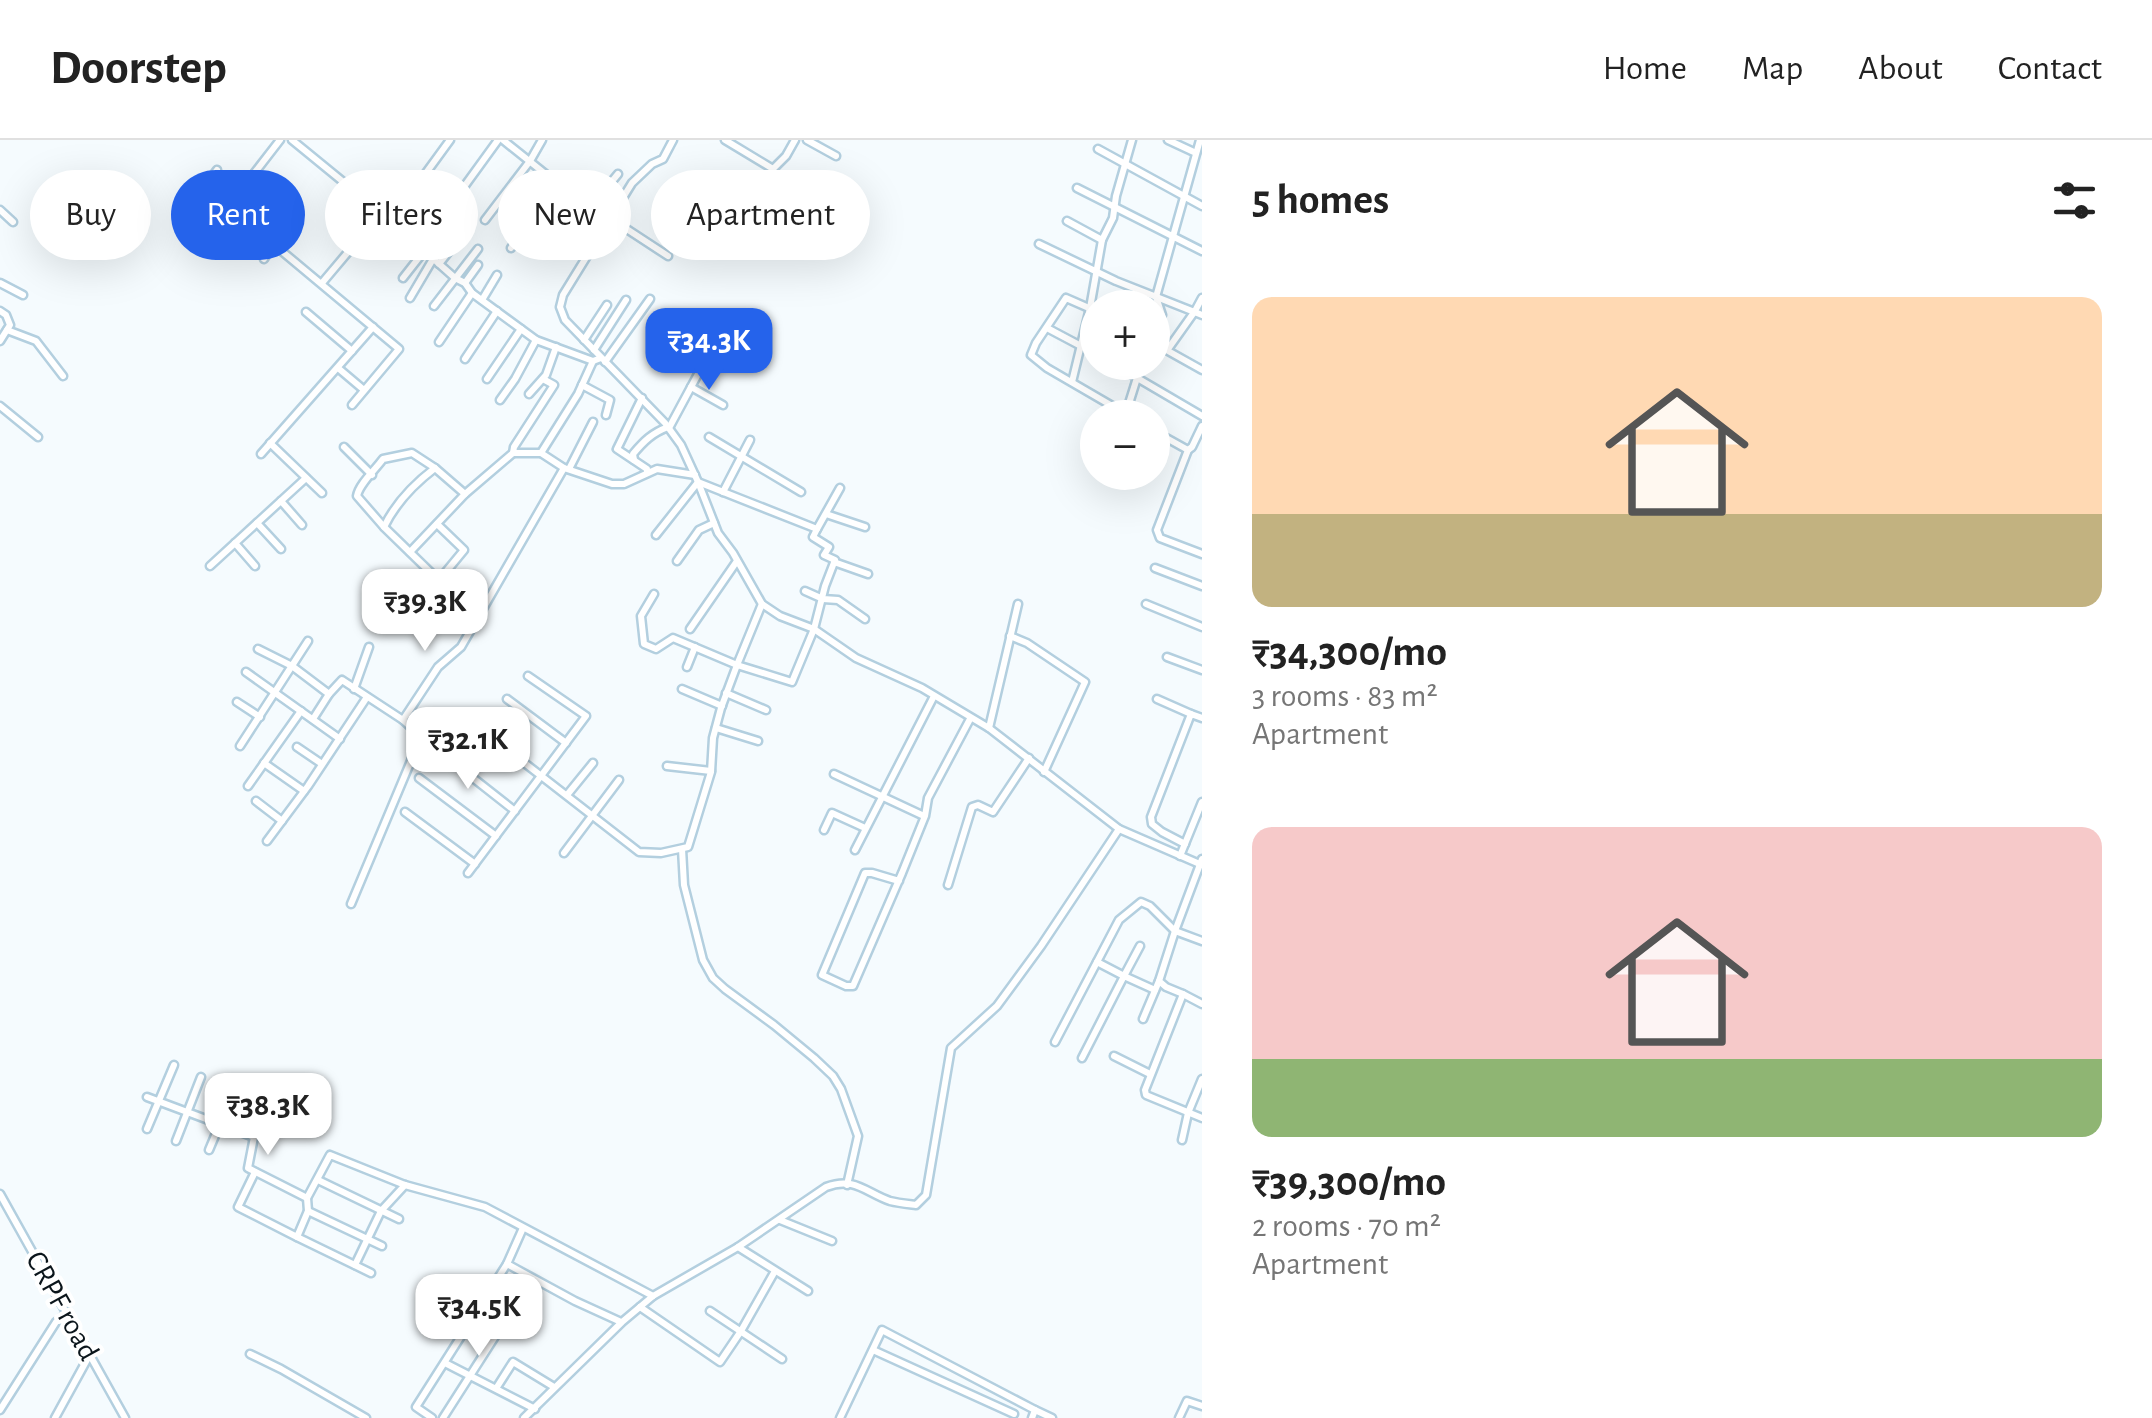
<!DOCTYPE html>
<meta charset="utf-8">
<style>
:root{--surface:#fff;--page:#f2f2f2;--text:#222;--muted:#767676;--line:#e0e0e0;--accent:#2563eb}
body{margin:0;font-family:"Alegreya Sans",sans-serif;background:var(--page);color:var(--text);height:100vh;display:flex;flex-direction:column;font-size:38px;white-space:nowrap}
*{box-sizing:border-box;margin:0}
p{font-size:32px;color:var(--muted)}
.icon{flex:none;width:55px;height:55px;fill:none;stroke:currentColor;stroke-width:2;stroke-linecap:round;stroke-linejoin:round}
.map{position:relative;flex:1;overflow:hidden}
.panel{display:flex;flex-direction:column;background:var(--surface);width:950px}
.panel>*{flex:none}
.banner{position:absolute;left:30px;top:30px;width:950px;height:90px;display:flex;gap:20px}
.buttons{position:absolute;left:1080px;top:150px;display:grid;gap:20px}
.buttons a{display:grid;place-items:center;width:90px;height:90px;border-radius:50%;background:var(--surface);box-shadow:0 10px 40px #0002;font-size:50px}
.price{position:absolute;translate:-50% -85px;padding:0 22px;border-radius:20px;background:#fff;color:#222;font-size:32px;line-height:65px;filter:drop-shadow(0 2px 5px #0008)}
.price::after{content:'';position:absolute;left:50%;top:60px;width:30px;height:22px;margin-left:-15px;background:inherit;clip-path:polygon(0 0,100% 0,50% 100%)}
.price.selected{background:var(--accent);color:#fff}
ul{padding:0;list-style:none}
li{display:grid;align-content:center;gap:20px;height:530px;padding:0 50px}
li span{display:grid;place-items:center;height:310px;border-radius:20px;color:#555}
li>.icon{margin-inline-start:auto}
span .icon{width:180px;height:180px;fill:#fffc;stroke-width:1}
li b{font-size:42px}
h2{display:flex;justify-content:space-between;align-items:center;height:120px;padding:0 50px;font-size:42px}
.chip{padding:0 35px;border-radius:45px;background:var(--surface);box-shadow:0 10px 40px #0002;font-size:35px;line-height:90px}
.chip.selected{background:var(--accent);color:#fff}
header{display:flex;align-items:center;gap:60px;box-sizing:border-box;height:140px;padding:0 50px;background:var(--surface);border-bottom:2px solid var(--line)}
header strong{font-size:48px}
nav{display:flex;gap:55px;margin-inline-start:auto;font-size:35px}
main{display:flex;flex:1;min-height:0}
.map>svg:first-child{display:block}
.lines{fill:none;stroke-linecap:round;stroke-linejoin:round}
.minor-casing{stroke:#b3cfdf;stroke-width:11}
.minor{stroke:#fff;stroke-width:6}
.labels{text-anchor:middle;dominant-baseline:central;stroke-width:8;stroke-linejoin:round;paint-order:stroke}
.street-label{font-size:30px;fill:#0b151b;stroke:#fff}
</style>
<header>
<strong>Doorstep</strong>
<nav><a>Home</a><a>Map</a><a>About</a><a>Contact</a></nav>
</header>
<main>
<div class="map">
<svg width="1202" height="1278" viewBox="0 0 1202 1278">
<rect width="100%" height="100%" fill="#f5fbfe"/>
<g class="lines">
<g class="minor-casing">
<g id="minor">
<polyline points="292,0 391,81 455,138 465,143 472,153 536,200 593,221 601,218"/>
<polyline points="503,0 558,44 668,116"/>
<polyline points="673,0 663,19 652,24 632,43 563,155 560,167 565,180 665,283 681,305 698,342 718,393 733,413 762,464 780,476 814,489 856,518 922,548 989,588 1119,689 1202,725"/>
<polyline points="725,0 773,29 786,16 795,0"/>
<polyline points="807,0 836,16"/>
<polyline points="1168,0 1196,13"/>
<polyline points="1098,9 1202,66"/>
<polyline points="205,47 399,209 352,265"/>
<polyline points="1077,48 1202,111"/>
<polyline points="461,51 498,0"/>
<polyline points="190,67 217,30"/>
<polyline points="0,70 13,82"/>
<polyline points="485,80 530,21 542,0"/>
<polyline points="391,81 450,0"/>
<polyline points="1067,81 1102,100"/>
<polyline points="1039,104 1116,141 1202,175"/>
<polyline points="237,106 211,89 280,0"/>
<polyline points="511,108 558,44"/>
<polyline points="556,109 618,34"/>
<polyline points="264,119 273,104"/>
<polyline points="439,124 462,95"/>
<polyline points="403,138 443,87"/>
<polyline points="0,143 23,155"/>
<polyline points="322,143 381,73"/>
<polyline points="465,143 478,125"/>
<polyline points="410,158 433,119"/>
<polyline points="482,160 497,135"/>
<polyline points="434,166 478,109"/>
<polyline points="0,171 6,175 10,185 0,201"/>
<polyline points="306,172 352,211"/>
<polyline points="1098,172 1066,158 1036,203 1031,215 1047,228 1133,278"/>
<polyline points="1047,188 1098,215"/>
<polyline points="7,190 36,201 63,236"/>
<polyline points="1152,194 1162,175 1156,157 1200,0"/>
<polyline points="584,200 607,165"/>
<polyline points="439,202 472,153"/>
<polyline points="1152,202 1202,230"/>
<polyline points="1168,209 1195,171 1202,158"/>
<polyline points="594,210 626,160"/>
<polyline points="465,219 497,171"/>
<polyline points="593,221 578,254 541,313 564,328 612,344 624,344 657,329 695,335"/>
<polyline points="605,222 650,159"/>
<polyline points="1110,222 1202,276"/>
<polyline points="338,228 364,250"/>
<polyline points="487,239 521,189"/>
<polyline points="1072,242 1090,168 1102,100 1113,78 1116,56 1132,0"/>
<polyline points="582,245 610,260 606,275"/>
<polyline points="691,247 723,265"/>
<polyline points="529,254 546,235 556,207"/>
<polyline points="642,258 617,309 647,329 647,333"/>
<polyline points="500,260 515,239 536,200"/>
<polyline points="0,266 38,297"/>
<polyline points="1126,273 1142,222"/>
<polyline points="1202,286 1192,307 1188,310 1157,390 1160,398 1202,414"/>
<polyline points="669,288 719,195 728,192 744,202"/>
<polyline points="1152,290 1188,310"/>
<polyline points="709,297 801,352"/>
<polyline points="270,303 322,353"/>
<polyline points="344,307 372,335"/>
<polyline points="513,313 541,313"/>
<polyline points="261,314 373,187"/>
<path d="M 634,320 L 633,314 C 644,301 652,293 668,287"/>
<polyline points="569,329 593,282"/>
<polyline points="723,352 750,300"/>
<path d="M 465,354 L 435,328 L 412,313 L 383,319 C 375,330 359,344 357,356 L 384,387 L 462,463 L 481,470"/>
<polyline points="281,361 302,385"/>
<polyline points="826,374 865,387"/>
<polyline points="257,383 281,409"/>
<polyline points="437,384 464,410 440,439"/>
<path d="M 384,387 C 395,364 414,344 435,328"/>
<polyline points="817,389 840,348"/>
<polyline points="656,395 698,342 817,389 813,397 829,407 824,415 835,420 825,446 814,489 792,542 737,525 762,464"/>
<polyline points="235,403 255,426"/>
<polyline points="410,412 465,354 513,313 514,307 554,245 543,239"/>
<polyline points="677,421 699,390 714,383"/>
<polyline points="834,422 868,434"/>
<polyline points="210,426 306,338"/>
<polyline points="1155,428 1202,446"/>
<polyline points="805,451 823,459 838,460 865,479"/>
<polyline points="1146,464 1202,487"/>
<polyline points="690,489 737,421"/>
<polyline points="1010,496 1027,503 1085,542 1044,632"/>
<polyline points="258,509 292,526 329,554"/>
<polyline points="1167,517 1202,530"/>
<polyline points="687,527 695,507"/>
<polyline points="246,532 340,599"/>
<polyline points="354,549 369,507"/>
<polyline points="682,549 722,566"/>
<polyline points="726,553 766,570"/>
<polyline points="507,559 566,603"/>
<polyline points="1157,559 1191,574"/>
<polyline points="237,562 260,577"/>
<polyline points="313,579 329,554 342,540 403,580 426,601 515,671"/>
<polyline points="403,580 438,527 461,507 564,328"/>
<polyline points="477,586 639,712 661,713 688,707 711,632 713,598 721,568 737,525 673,498 656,509 644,504 641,476 654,454"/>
<polyline points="716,588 758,601"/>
<polyline points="989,588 1018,464"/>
<polyline points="240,606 308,501"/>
<polyline points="297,607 322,624"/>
<polyline points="264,623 304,651"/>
<polyline points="667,626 711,631"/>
<polyline points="834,634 924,676"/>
<polyline points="419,638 496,696"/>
<polyline points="248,646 301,571"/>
<polyline points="567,655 593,623"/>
<polyline points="256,661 282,681"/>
<polyline points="405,672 475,724"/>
<polyline points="824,690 832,673 865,688"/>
<polyline points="267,701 308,646 367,557"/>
<polyline points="1185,704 1162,692 1152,684 1151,677 1191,574 1202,578"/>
<polyline points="682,709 684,745 703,820 713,838 725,849 774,885 814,918 833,936 841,949 858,996 847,1045"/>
<polyline points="855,710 934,556"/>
<polyline points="564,713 619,640"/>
<polyline points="1180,716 1202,662"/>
<polyline points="1202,719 1175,791 1159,841 1166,847 1183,854 1145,950 1146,955 1202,978"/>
<polyline points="468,733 586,576 528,536"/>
<polyline points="899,741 872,733 865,733 822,835 846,846 853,846 902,733 925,676 928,658 970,579"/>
<polyline points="948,745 972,667 978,665 993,672 1029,618"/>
<polyline points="351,764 421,597"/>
<polyline points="1097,822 1124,836 1140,806"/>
<polyline points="1183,854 1202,864"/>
<polyline points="1143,879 1159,841"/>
<polyline points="1055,902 1119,780 1141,762 1150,766 1175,791 1202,801"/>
<polyline points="1114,916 1150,934"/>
<polyline points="1082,918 1124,836 1155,850"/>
<polyline points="147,957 254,997"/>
<polyline points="265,961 254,997 248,1028 307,1058"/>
<polyline points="147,989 174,925"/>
<polyline points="1182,1000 1188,973 1202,939"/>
<polyline points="176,1001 201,937"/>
<polyline points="209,1010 235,948"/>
<polyline points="255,1032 238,1067 297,1097 308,1071 307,1058 330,1015 405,1045 485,1067 653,1156"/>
<polyline points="318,1040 399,1079"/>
<polyline points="0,1054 125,1278"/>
<polyline points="308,1071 382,1106"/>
<polyline points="780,1080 832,1101"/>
<polyline points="297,1097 371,1133"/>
<polyline points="738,1107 808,1151"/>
<polyline points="507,1124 575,1161 621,1182"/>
<polyline points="355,1125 381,1071 405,1045"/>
<polyline points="640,1167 720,1222 741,1191 775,1131"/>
<polyline points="710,1171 782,1219"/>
<polyline points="873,1210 1014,1274"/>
<polyline points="250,1214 281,1229 366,1278"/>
<polyline points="445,1223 535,1269"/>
<polyline points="497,1247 513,1222 554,1247"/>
<polyline points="0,1270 56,1182 66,1174"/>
<polyline points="55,1278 89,1216"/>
<polyline points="432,1278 416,1267 507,1124 523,1088"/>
<polyline points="443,1278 512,1170"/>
<path d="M 524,1278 L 622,1182 L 653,1156 L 738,1107 L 826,1047 C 855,1036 866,1053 890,1061 C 898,1063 908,1064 916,1065 L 926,1055 L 951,908 L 997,866 L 1041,806 L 1119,689"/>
<polyline points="840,1278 882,1190 1035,1270"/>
<polyline points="1032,1278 1035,1270 1052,1278"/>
<polyline points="1179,1278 1187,1261 1202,1266"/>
</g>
</g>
<use href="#minor" class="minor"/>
</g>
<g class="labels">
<g class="street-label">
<text transform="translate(62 1166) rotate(61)">CRPF road</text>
</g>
</g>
</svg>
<div class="buttons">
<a>+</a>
<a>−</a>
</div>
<b class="price selected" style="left:709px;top:253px">₹34.3K</b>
<b class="price" style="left:425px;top:514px">₹39.3K</b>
<b class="price" style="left:468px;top:652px">₹32.1K</b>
<b class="price" style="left:268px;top:1018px">₹38.3K</b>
<b class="price" style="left:479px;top:1219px">₹34.5K</b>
<div class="banner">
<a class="chip">Buy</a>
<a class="chip selected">Rent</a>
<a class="chip">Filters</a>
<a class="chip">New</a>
<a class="chip">Apartment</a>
</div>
</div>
<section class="panel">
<h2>5 homes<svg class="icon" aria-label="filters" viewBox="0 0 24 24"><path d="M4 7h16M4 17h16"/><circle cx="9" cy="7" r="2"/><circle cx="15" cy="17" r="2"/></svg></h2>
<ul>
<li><span style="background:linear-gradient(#ffd9b3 70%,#c2b280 0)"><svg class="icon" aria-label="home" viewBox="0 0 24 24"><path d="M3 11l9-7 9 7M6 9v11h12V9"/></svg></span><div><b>₹34,300/mo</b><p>3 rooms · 83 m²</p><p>Apartment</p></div></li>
<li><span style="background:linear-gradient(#f6c9c9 75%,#8fb573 0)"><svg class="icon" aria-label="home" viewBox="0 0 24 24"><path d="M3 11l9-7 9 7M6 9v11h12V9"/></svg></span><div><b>₹39,300/mo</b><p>2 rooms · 70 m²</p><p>Apartment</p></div></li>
</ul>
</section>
</main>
